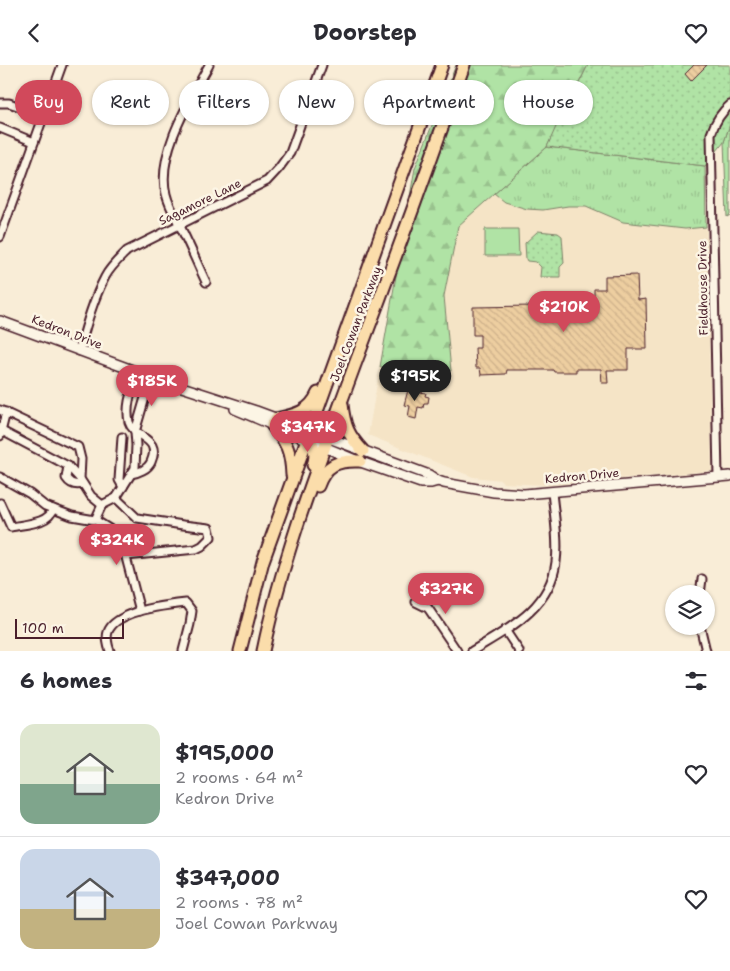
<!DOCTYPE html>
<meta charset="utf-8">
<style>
:root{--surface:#fff;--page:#f2f2f3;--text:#2b2b33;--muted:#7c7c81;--line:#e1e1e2;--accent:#d1495b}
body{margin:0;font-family:"Shantell Sans",sans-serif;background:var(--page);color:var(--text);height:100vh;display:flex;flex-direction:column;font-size:19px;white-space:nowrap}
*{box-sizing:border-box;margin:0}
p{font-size:16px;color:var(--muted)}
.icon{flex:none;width:28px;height:28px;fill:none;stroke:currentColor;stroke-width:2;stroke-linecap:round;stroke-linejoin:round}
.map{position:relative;height:586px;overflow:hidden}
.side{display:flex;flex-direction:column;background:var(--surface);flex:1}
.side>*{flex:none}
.banner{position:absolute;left:15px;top:15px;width:700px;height:45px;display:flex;gap:10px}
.tools{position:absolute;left:665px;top:520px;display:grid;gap:10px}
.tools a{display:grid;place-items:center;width:50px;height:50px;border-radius:50%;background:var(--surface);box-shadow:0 1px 4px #0004;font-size:25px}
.scale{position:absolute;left:15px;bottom:12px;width:109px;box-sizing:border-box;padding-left:5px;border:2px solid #4a1f2b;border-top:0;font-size:14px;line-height:18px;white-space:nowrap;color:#4a1f2b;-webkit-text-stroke:4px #fcf5e5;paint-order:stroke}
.price{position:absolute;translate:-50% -42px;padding:0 11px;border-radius:18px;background:var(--accent);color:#fff;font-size:16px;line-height:32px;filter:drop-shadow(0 1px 2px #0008)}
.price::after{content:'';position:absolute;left:50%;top:30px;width:15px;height:11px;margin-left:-8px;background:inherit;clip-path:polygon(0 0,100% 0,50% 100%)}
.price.current{background:#222;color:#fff}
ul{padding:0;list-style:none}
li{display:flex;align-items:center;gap:15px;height:125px;padding:0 20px}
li+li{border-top:1px solid var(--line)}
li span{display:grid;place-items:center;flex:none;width:140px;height:100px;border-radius:15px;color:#555}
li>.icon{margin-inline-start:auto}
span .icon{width:60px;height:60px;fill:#fffc;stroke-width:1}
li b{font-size:21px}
h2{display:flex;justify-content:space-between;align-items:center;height:60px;padding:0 20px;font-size:21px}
.chip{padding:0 18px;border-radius:22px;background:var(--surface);box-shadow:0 1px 4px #0004;font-size:18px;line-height:45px}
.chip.current{background:var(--accent);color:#fff}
header{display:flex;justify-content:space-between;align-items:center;height:65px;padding:0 20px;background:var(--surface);font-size:22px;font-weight:700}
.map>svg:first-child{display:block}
.built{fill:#f5e4c6}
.grass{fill:url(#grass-tufts);stroke:#7d8168}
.forest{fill:url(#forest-firs);stroke:#7d8168}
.park{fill:url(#park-dots);stroke:#7d8168}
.garden{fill:#b0e3a5;stroke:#7d8168}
.building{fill:url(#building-back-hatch);stroke:#4a1f2b}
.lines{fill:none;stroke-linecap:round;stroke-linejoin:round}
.minor-casing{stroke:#4a1f2b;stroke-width:11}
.tertiary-casing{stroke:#4a1f2b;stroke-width:12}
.primary-casing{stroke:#4a1f2b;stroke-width:15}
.minor{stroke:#fcf5e5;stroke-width:7}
.tertiary{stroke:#fcf5e5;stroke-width:9}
.primary{stroke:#fbddab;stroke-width:11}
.labels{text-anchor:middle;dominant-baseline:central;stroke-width:5;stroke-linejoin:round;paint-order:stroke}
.street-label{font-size:12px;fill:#4a1f2b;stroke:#fcf5e5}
</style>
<header><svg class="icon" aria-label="back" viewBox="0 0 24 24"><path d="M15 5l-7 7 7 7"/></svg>Doorstep<svg class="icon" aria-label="heart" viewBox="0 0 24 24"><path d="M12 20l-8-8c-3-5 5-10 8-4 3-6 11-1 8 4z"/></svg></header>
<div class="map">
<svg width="730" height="586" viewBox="0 0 730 586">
<defs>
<pattern id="grass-tufts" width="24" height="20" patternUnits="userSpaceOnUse" patternTransform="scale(1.25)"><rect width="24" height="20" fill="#b0e3a5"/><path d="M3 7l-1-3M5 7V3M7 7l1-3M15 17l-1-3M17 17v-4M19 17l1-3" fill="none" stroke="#99c28e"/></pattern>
<pattern id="forest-firs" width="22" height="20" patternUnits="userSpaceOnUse" patternTransform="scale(1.25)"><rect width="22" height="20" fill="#b0e3a5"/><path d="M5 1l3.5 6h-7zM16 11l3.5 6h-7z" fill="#99c28e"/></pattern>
<pattern id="park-dots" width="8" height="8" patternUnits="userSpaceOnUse" patternTransform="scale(1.25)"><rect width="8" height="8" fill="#b0e3a5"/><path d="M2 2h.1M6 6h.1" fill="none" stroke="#99c28e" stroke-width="1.8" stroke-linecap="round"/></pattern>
<pattern id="building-back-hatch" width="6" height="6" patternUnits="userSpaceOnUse" patternTransform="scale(1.25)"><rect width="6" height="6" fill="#edcea0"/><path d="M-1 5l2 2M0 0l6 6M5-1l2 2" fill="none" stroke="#cdb08a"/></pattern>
</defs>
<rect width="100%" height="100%" fill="#f9edd7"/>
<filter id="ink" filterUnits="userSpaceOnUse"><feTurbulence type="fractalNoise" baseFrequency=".02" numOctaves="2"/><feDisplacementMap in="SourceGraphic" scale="10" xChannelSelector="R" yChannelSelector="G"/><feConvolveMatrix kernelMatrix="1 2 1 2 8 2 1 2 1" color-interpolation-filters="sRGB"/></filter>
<g filter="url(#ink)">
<polygon class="built" points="547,82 705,101 712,406 545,420 503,418 501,415 473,412 368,370 380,302 441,304 451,306 444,231 458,161"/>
<polygon class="grass" points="547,82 705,101 706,162 685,164 623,157 586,141 568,141 543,145 527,144 504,137 494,129"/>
<g class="forest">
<polygon points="456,0 588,0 547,82 458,161 444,231 451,306 380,302 415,103"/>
<polygon points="730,59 730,150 727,152 724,77"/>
</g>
<g class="park">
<polygon points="588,0 730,0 730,59 724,77 705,101 547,82 563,46 566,45"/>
<polygon points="538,166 558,168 562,171 564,198 560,202 560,212 540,212 541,202 536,197 527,196 526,194 525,178"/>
</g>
<polygon class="garden" points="485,164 518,164 519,191 485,191"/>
<g class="building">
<polygon points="694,0 707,0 691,16 685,9"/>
<polygon points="637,210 638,235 646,234 647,284 628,284 628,305 607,305 608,318 602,318 601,304 576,304 576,307 554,307 553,305 507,305 506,309 481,310 480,303 476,303 475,283 480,283 480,270 473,270 473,242 594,240 594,224 605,224 605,211"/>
<polygon points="408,325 426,328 425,331 429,332 428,338 424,338 423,343 418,342 416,354 408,352 410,341 404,340"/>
</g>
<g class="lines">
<g class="minor-casing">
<g id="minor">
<polyline points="0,38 9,38 43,50"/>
<polyline points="0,63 34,77"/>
<polyline points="0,172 62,0"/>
<path d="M 206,217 C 197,198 189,179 180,161 C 175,151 169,141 166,129 C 156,89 190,35 209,0"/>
<path d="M 79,286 C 86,261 93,235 105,212 C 110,202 119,194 127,186 L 267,116 L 279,103 L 290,88 L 322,0"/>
<polyline points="0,345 78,382 81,394 80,414 91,431 102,440"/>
<polyline points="0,365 68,401 80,414"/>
<polyline points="0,371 6,347"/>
<polyline points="122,372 119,415 123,422"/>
<path d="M 68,401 L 66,413 C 70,419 76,421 83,419"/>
<path d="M 131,409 C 138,408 148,404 151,397 C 162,372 134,374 129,357 C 125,339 133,323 138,307"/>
<polyline points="0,412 30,429 45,441 72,451 95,455 114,467 122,477 140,546"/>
<path d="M 718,412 L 711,69 C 715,57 720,48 730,40"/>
<polyline points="116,433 137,453 183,460 209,463 211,472 202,481 196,484 126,491"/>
<path d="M 0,438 L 11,462 C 24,459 49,459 53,444"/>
<polyline points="95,455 102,440 116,433 135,403 136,380 135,367 151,312"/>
<polyline points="700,529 702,514"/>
<polyline points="416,537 428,543 457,586"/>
<polyline points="700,561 706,586"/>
<polyline points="505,565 519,586"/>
<path d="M 110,586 C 108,581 106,572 108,567 C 115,546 167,540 186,538 L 192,546 L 190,559 L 183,586"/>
<path d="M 472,586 C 508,564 550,544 556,497 C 559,474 554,449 552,427"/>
</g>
</g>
<g class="tertiary-casing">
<g id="tertiary">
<polyline points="0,256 151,312 256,346 429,410 438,416 444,418 494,427 524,429 730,411"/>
<polyline points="235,344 355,395 421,418 431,418 438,416"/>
</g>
</g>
<g class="primary-casing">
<g id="primary">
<path d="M 342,339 C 344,360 348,370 363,386"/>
<path d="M 276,354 C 295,350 310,347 318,328"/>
<path d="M 272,360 C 287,377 291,387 292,410"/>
<path d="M 306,366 C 312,378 318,387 313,400"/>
<path d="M 318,421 C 326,399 338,395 360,396"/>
<polyline points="240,586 263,496 442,0"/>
<path d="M 263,586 C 283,489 320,395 354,302 C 392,202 429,101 464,0"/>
</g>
</g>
<use href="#minor" class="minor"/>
<use href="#tertiary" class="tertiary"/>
<use href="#primary" class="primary"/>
</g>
</g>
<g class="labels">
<g class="street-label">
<text transform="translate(200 137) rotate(-26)">Sagamore Lane</text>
<text transform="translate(703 223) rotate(-91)">Fieldhouse Drive</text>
<text transform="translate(356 259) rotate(-69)">Joel Cowan Parkway</text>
<text transform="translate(67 267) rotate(21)">Kedron Drive</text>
<text transform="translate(582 411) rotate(-5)">Kedron Drive</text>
</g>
</g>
</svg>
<div class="tools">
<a><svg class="icon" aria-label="layers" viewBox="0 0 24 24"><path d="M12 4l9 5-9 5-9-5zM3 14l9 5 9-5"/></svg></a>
</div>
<div class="scale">100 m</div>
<b class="price" style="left:564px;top:268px">$210K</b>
<b class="price current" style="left:415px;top:337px">$195K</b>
<b class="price" style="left:152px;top:342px">$185K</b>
<b class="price" style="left:308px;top:388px">$347K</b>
<b class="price" style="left:117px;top:501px">$324K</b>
<b class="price" style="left:446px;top:550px">$327K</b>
<div class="banner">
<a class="chip current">Buy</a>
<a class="chip">Rent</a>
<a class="chip">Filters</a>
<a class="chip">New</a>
<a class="chip">Apartment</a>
<a class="chip">House</a>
</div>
</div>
<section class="side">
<h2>6 homes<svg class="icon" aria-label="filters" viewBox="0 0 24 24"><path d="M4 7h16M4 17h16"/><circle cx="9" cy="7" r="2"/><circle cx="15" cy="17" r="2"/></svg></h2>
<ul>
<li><span style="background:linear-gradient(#dfe7d0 60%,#7fa58c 0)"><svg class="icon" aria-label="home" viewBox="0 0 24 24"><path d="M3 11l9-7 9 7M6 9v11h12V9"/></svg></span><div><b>$195,000</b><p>2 rooms · 64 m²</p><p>Kedron Drive</p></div><svg class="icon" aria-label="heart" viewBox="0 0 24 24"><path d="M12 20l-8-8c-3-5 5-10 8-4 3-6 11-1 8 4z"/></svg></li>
<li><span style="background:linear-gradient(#c9d6e8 60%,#c2b280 0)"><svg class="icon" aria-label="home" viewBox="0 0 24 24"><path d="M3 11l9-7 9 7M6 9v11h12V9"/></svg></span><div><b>$347,000</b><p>2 rooms · 78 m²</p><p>Joel Cowan Parkway</p></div><svg class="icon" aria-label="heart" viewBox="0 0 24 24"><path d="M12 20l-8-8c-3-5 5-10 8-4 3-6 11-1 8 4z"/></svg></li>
</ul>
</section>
